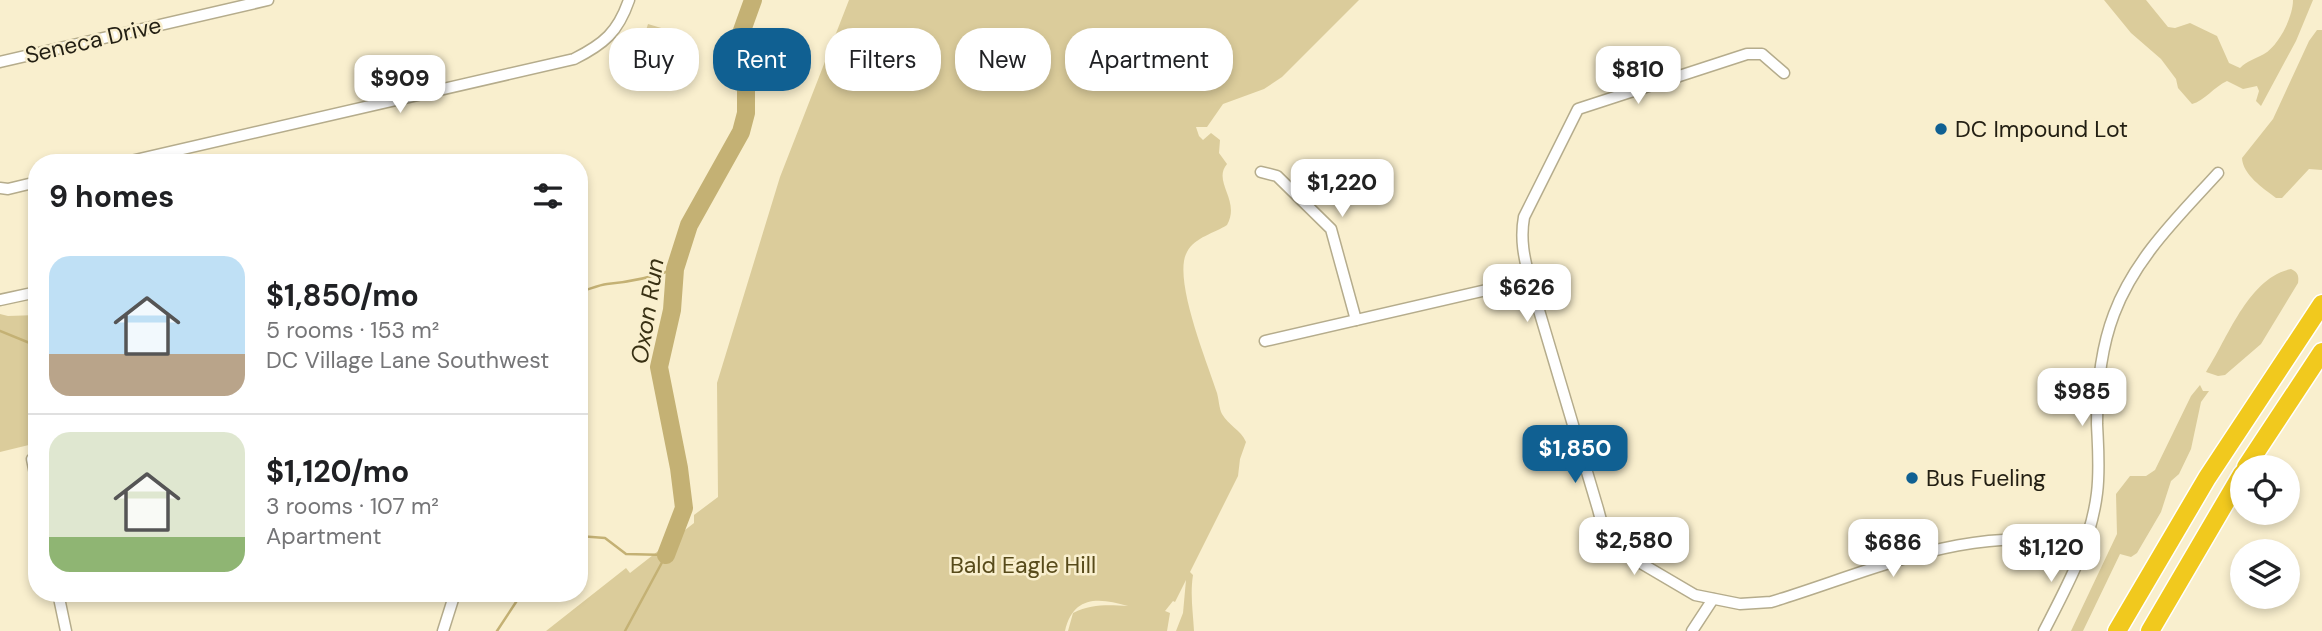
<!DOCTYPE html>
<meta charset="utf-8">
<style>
:root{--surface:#fff;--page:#f6f6f6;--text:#202124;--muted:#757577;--line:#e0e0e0;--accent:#106092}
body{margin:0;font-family:"DM Sans",sans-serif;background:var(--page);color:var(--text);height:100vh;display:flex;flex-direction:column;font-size:26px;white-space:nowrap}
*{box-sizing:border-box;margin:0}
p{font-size:23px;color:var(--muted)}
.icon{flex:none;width:38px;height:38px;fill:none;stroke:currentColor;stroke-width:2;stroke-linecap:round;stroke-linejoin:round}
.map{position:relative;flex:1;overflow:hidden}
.drawer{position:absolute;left:28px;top:154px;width:560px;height:448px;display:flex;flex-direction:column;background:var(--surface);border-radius:28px;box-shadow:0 4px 10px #0003}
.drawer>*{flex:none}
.guide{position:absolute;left:609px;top:28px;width:665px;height:63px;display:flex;gap:14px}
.tools{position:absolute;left:2230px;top:455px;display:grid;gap:14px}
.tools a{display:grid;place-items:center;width:70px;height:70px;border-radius:50%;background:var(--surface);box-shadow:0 4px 10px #0003;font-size:35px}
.price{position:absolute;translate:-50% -60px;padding:0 16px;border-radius:14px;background:#fff;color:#222;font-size:23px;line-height:46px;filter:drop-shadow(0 2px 4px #0008)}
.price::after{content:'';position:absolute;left:50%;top:42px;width:21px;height:16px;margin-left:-10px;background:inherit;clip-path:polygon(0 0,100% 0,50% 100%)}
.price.selected{background:var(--accent);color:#fff}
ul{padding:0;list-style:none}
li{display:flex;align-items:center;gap:21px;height:175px;padding:0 21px}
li+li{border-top:2px solid var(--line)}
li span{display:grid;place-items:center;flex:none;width:196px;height:140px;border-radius:21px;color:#555}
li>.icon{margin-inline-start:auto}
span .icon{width:84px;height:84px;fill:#fffc;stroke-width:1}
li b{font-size:30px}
h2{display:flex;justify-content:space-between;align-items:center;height:84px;padding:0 21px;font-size:30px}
.tag{padding:0 24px;border-radius:28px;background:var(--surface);box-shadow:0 4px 10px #0003;font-size:24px;line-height:63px}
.tag.selected{background:var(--accent);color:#fff}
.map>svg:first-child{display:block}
.green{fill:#dbcc9b}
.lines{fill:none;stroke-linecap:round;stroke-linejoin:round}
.stream{stroke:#c4b174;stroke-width:2.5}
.river{stroke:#c4b174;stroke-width:18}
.minor-casing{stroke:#b5ac8c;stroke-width:13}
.motorway-casing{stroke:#fff;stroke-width:21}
.minor{stroke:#fff;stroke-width:10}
.motorway{stroke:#f1c91e;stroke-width:18}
.poi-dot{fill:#106092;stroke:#f9efce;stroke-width:2.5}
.labels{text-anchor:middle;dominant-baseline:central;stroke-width:5;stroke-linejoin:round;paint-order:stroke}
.street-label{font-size:23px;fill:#231f13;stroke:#f9efce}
.poi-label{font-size:23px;fill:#231f13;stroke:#f9efce;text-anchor:start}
.park-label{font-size:23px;fill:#574a1a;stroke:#f9efce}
.water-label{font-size:24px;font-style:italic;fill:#383013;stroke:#f9efce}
</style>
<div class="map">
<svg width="2322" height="631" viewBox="0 0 2322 631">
<rect width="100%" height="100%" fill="#f9efce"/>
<g class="green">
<path d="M 849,0 L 1359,0 L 1282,77 L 1264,89 L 1223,104 L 1207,127 L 1196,127 L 1199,136 L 1203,140 L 1211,133 L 1220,140 L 1219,153 L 1227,164 C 1212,182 1241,200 1227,225 C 1215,233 1195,237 1187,252 C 1172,278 1208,364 1217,393 C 1219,400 1219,408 1222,414 C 1228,425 1241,430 1246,442 L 1240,459 L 1238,476 L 1190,572 L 1193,575 C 1190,594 1193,612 1194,631 L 1176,631 L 1183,613 L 1186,580 L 1175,602 L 1173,601 L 1165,611 L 1170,613 L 1167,631 L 1068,631 L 1073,613 C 1092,604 1107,605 1128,606 C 1098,597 1073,596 1065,631 L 546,631 L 626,568 L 630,573 L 694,523 L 694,515 L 718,497 L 717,383 L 780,177 Z"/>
<path d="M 2104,0 L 2146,0 L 2168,27 L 2175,28 L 2190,23 L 2217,36 L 2229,63 L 2240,68 C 2247,61 2255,59 2264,54 C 2279,45 2293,17 2293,0 L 2313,0 L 2296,41 L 2261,106 L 2256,101 L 2259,91 L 2257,86 L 2243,89 L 2227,81 C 2214,87 2204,101 2192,104 L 2178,88 L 2176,79 L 2161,59 L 2131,33 Z"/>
<polygon points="648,24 691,37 676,85 633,72"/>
<path d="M 2317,30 L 2322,30 L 2322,170 L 2309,169 L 2282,198 L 2276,198 C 2263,188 2243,175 2242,158 L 2273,119 L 2309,41 Z"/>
<path d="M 2291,269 C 2298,272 2299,276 2298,283 L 2261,344 L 2225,375 L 2218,376 L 2206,372 C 2228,338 2248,278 2291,269 Z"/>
<polygon points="0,314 8,316 37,315 37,443 0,452"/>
<polygon points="2200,385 2203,391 2209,391 2201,402 2191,449 2179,474 2171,481 2161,512 2137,553 2131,557 2120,554 2083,631 2071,631 2117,534 2116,494 2130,476 2146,476 2155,470 2191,396"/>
</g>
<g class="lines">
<g class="stream">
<path d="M 579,292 C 588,290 598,285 607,284 C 630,282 653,277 675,269"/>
<polyline points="0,331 37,346"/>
<polyline points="579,536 605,538 626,554 666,555 625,631"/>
<polyline points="497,631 522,593"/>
</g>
<polyline class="river" points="666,555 684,508 679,468 659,367 672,310 675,269 689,225 741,132 746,113 746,91 740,56 740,36 753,0"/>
<g class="minor-casing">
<g id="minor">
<polyline points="0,62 268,0"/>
<path d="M 1784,73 L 1762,54 L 1747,54 L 1578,109 L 1524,217 C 1520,239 1524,258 1530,280 L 1598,509 L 1602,524 L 1616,547 L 1627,555 L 1695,595 L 1740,604 L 1771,602 C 1868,573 1982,517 2084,549"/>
<path d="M 122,163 L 574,59 C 604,44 618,32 629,0"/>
<polyline points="1261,172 1277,176 1331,229 1356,320"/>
<polyline points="0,188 8,189 37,182"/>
<polyline points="0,300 37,292"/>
<polyline points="1265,341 1530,280"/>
<polyline points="37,458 32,459 37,484"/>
<polyline points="58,593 66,631"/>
<polyline points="443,631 455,593"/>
<polyline points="1692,631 1713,599"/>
<path d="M 2044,631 C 2067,586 2091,543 2097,493 C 2100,469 2098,447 2097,424 C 2097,387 2101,348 2114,314 C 2135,258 2178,217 2218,173"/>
</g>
</g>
<g class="motorway-casing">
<g id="motorway">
<polyline points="2246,467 2322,352"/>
<polyline points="2117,631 2207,478 2322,304"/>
<polyline points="2150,631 2242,474"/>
</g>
</g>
<use href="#minor" class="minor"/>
<use href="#motorway" class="motorway"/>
</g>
<g class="poi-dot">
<circle cx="1941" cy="129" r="7"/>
<circle cx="1912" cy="478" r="7"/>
</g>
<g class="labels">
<g class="street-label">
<text transform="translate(93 40) rotate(-13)">Seneca Drive</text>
</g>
<g class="poi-label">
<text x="1955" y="129">DC Impound Lot</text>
<text x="1926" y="478">Bus Fueling</text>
</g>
<g class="park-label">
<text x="1023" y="565">Bald Eagle Hill</text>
</g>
<g class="water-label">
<text transform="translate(647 311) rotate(-81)">Oxon Run</text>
</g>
</g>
</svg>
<div class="tools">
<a><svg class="icon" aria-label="locate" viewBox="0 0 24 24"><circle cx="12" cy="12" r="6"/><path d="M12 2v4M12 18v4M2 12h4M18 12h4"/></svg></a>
<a><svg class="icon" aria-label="layers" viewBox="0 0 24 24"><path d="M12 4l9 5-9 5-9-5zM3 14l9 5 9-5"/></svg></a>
</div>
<b class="price" style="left:1638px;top:106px">$810</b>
<b class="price" style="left:400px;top:115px">$909</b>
<b class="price" style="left:1342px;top:219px">$1,220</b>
<b class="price" style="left:1527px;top:324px">$626</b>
<b class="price" style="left:2082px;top:428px">$985</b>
<b class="price selected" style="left:1575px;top:485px">$1,850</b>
<b class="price" style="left:1634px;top:577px">$2,580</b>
<b class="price" style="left:1893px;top:579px">$686</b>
<b class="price" style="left:2051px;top:584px">$1,120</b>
<div class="guide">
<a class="tag">Buy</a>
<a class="tag selected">Rent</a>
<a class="tag">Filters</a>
<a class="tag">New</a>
<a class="tag">Apartment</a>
</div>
<section class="drawer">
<h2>9 homes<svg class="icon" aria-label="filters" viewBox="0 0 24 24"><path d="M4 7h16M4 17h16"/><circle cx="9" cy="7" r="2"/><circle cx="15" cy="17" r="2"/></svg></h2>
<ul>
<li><span style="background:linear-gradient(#bfe0f5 70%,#b9a48a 0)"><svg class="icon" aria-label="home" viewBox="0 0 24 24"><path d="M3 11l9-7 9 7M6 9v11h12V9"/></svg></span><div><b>$1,850/mo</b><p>5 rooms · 153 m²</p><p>DC Village Lane Southwest</p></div></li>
<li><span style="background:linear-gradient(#dfe7d0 75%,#8fb573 0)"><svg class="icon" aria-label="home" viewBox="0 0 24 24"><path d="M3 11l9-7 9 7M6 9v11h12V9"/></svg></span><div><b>$1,120/mo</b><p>3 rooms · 107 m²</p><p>Apartment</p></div></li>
</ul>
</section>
</div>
